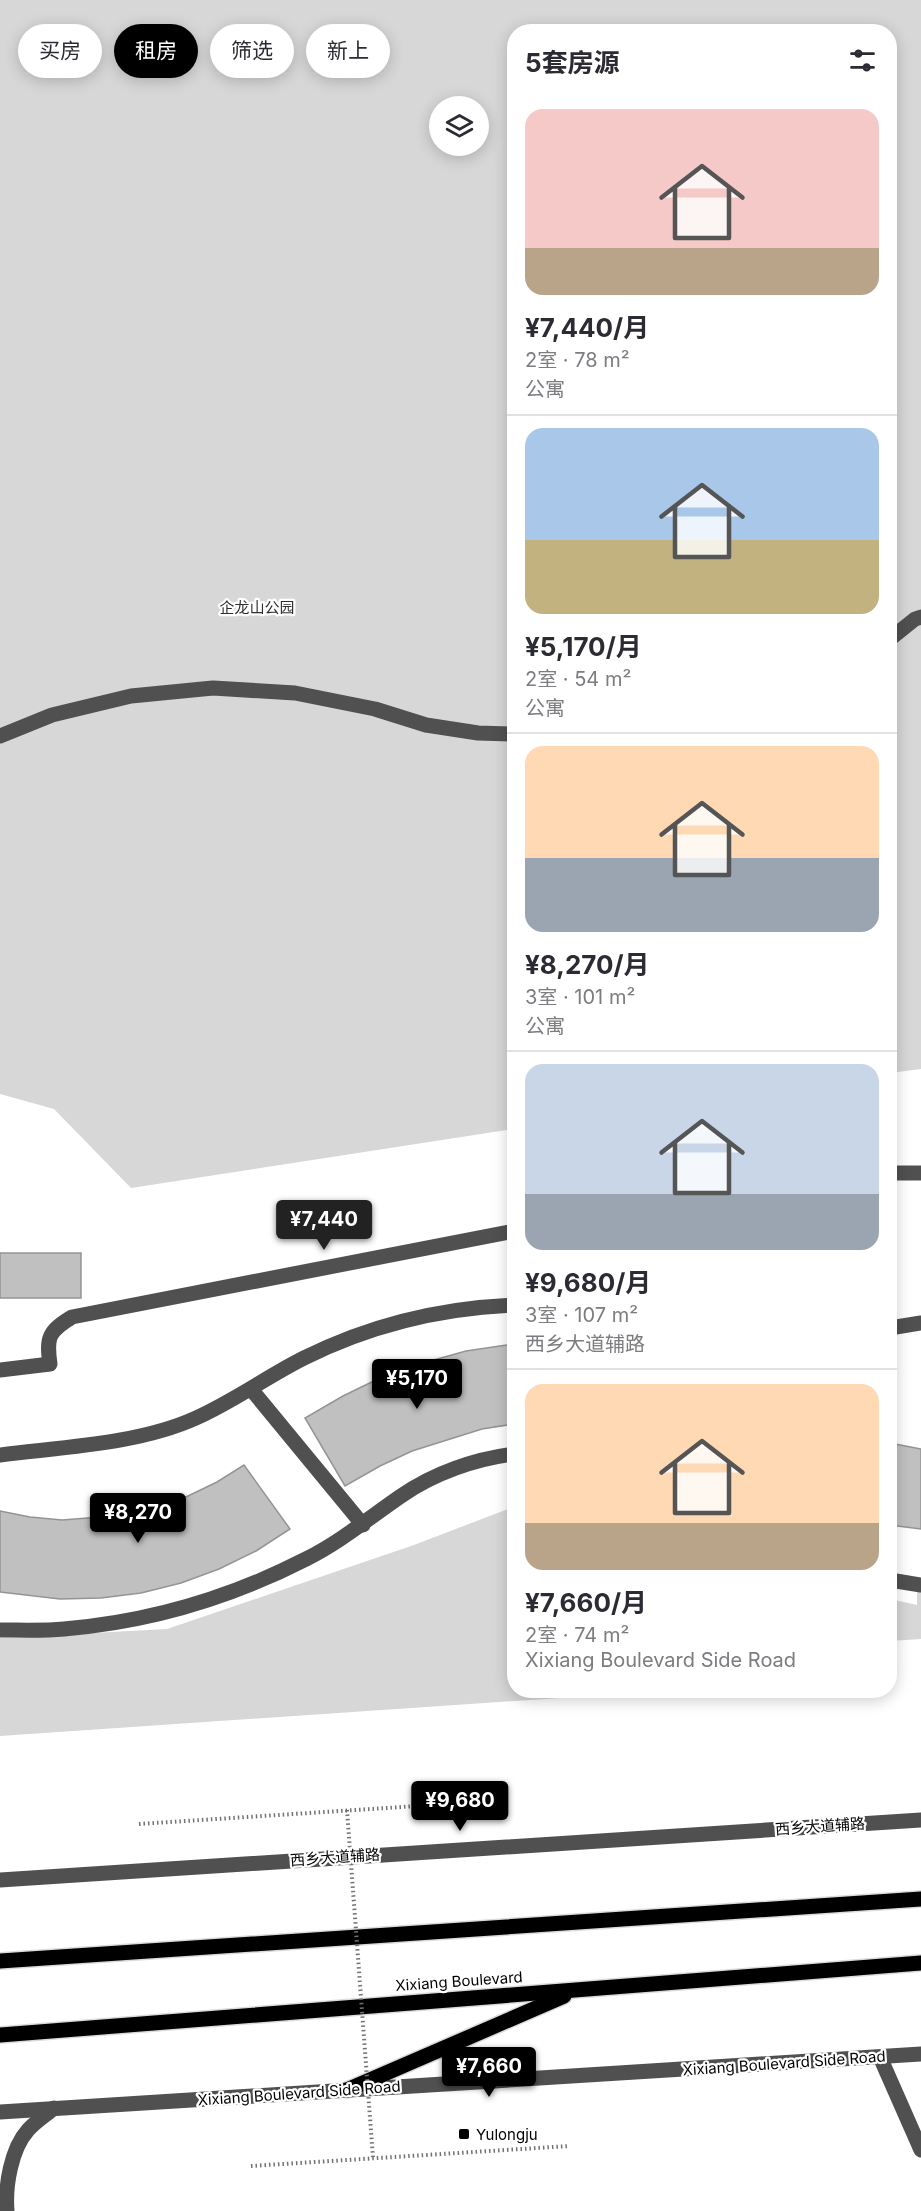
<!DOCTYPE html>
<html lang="zh">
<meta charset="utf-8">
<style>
:root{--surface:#fff;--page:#f7f7f7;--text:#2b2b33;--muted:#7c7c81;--line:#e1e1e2;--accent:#000}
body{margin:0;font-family:Inter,"Noto Sans SC",sans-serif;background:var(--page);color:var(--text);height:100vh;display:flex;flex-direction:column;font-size:22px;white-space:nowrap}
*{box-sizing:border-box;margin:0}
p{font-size:20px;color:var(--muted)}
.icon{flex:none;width:33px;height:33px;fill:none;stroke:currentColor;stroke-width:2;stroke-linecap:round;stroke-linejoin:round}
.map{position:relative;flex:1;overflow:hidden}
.drawer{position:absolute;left:507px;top:24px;width:390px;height:1674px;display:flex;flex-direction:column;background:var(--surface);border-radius:24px;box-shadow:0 3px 15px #0003}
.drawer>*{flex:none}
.guide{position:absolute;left:18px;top:24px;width:399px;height:54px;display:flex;gap:12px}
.fabs{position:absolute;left:429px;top:96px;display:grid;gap:12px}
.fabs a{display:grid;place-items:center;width:60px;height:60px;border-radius:50%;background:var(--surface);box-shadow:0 3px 15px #0003;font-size:30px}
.price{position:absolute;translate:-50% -51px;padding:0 14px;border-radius:6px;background:var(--accent);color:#fff;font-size:20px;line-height:39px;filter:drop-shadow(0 2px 3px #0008)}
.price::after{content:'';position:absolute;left:50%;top:36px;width:18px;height:14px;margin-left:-9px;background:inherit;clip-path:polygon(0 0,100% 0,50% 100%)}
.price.current{background:#222;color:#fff}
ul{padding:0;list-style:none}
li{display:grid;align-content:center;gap:12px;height:318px;padding:0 18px}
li+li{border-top:2px solid var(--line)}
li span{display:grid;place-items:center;height:186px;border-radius:18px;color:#555}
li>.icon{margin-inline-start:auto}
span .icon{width:108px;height:108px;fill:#fffc;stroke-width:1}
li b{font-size:26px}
h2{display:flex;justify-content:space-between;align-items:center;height:72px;padding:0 18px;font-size:26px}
.chip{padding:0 21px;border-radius:27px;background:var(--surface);box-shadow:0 3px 15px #0003;font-size:21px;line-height:54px}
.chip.current{background:var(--accent);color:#fff}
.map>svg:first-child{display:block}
.green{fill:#d7d7d7;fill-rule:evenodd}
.building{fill:#c0c0c0;stroke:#949494;stroke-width:1.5}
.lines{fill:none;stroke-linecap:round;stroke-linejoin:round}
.major-casing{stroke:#dbdbdb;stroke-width:18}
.path{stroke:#727272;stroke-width:4;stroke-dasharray:1.5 3;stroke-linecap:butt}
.minor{stroke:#505050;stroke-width:15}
.major{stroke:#000;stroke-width:15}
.path-bridge{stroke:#727272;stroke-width:4;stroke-dasharray:1.5 3;stroke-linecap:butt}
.poi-dot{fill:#000;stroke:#fff;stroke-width:2}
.labels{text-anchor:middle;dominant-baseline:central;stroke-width:4.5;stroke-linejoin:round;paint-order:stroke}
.park-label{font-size:15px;fill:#2e2e2e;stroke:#fff}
.street-label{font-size:15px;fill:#000;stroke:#fff}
.poi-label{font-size:15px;fill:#000;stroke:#fff;text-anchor:start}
</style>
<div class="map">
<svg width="921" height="2211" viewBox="0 0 921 2211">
<rect width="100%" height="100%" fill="#fff"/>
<g class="green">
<path d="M 0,0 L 921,0 L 921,1069 L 890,1073 L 890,32 L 514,32 L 514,1129 L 131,1188 L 54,1109 L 0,1094 ZM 440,106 L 478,106 L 478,146 L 440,146 Z"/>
<polygon points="513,1507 514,1690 661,1691 0,1736 0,1638 167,1629 414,1545"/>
<polygon points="921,1579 921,1639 890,1641 890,1599 917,1605 917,1580"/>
</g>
<g class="building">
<rect x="0" y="1253" width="81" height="45"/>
<polygon points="514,1344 514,1424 482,1429 412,1451 380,1466 345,1486 305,1418 343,1396 382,1377 423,1363 466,1351"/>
<polygon points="890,1443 921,1449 921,1529 890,1525"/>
<polygon points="244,1465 290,1529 256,1551 219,1569 181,1583 141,1593 101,1598 60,1599 0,1592 0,1511 30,1517 62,1520 126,1515 158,1507 188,1496 217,1482"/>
</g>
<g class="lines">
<g class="major-casing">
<g id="major">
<polyline points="0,1961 921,1899"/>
<polyline points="0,2035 921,1963"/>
<polyline points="347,2090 564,1996"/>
</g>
</g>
<g class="path">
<polyline points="139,1824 448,1804"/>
<polyline points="251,2166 569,2146"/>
</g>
<g class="minor">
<polyline points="890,639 915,619 921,617"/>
<polyline points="0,736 52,715 131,696 213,688 295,693 375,709 426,725 478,733 514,734"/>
<polyline points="890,1173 921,1173"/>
<polyline points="890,1328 921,1323"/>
<path d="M 0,1370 L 50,1364 C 46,1337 49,1331 72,1317 L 514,1231"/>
<polyline points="251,1389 363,1525"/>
<path d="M 0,1455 C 63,1447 139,1444 196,1418 C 234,1401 268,1376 304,1358 C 370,1325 441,1308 514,1305"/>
<polyline points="890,1580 921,1585"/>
<path d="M 0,1630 C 21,1630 43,1631 64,1629 C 148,1622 230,1598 306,1559 C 340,1542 369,1518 401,1496 C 434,1473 475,1459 514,1454"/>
<polyline points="0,1880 921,1820"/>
<polyline points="880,2057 921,2150"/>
<polyline points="0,2112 921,2054"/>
<path d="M 7,2211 C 5,2186 11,2149 28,2130 C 35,2122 46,2115 54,2108"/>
</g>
<use href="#major" class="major"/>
<polyline class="path-bridge" points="347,1810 373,2158"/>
</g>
<rect class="poi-dot" x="458" y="2128" width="12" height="12" rx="3"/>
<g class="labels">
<g class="park-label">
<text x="257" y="607">企龙山公园</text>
</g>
<g class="street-label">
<text transform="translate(820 1826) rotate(-4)">西乡大道辅路</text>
<text transform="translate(335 1857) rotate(-4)">西乡大道辅路</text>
<text transform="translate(459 1981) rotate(-4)">Xixiang Boulevard</text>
<text transform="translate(784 2063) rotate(-4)">Xixiang Boulevard Side Road</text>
<text transform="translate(299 2093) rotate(-4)">Xixiang Boulevard Side Road</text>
</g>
<g class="poi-label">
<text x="476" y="2134">Yulongju</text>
</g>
</g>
</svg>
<div class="fabs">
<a><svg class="icon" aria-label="layers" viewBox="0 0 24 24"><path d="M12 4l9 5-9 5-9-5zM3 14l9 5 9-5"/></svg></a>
</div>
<b class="price current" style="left:324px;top:1251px">¥7,440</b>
<b class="price" style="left:417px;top:1410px">¥5,170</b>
<b class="price" style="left:138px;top:1544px">¥8,270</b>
<b class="price" style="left:460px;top:1832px">¥9,680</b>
<b class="price" style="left:489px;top:2098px">¥7,660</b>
<div class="guide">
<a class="chip">买房</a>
<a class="chip current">租房</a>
<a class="chip">筛选</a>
<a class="chip">新上</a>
</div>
<section class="drawer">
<h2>5套房源<svg class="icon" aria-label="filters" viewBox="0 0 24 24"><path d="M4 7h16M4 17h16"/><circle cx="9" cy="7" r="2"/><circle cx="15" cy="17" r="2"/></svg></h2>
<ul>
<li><span style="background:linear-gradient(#f6c9c9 75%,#b9a48a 0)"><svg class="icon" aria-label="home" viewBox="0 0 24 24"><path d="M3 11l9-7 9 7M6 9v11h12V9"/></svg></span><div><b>¥7,440/月</b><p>2室 · 78 m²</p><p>公寓</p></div></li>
<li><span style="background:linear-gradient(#a9c7e8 60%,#c2b280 0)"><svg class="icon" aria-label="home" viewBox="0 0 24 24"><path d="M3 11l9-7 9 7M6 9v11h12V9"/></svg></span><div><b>¥5,170/月</b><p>2室 · 54 m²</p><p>公寓</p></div></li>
<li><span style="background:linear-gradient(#ffd9b3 60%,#9aa5b1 0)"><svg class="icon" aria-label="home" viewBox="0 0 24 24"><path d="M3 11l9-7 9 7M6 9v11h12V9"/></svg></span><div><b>¥8,270/月</b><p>3室 · 101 m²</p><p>公寓</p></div></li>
<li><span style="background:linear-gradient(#c9d6e8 70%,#9aa5b1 0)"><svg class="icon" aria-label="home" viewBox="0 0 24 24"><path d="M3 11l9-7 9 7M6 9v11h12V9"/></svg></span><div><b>¥9,680/月</b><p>3室 · 107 m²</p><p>西乡大道辅路</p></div></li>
<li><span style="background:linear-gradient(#ffd9b3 75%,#b9a48a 0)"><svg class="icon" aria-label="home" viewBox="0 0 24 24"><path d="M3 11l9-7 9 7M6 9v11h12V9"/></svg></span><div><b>¥7,660/月</b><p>2室 · 74 m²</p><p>Xixiang Boulevard Side Road</p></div></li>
</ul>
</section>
</div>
